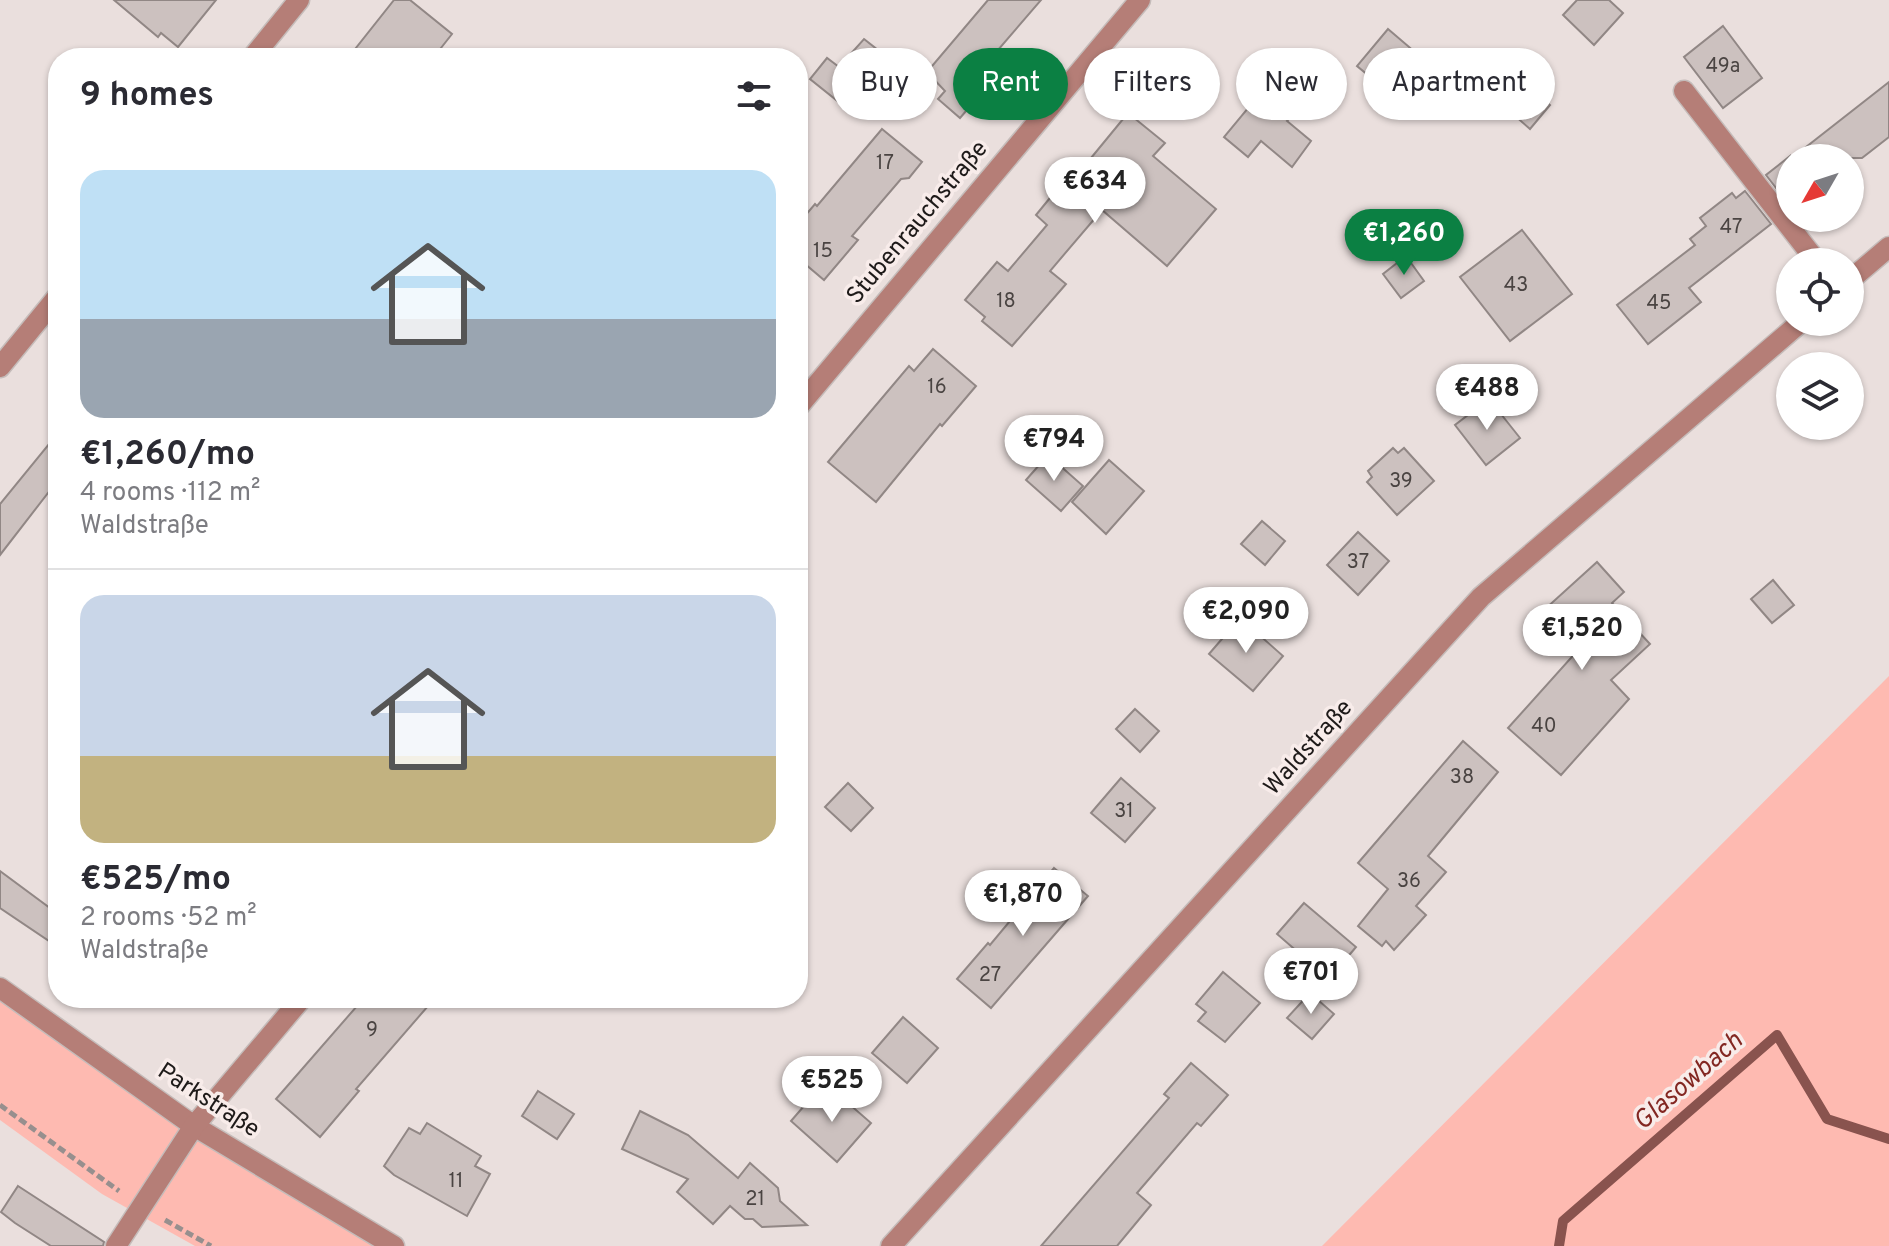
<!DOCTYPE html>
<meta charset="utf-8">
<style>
:root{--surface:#fff;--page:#f2f2f3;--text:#2b2b33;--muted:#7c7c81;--line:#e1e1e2;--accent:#0b8043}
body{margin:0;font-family:Overpass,sans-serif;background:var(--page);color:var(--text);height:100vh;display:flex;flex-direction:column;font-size:30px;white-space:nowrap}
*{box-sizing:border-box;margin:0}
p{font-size:26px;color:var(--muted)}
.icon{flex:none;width:44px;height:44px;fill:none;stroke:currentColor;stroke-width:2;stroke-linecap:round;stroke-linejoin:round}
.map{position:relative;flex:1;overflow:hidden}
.details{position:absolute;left:48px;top:48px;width:760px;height:960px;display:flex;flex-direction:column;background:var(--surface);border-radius:32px;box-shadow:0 2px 6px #0004}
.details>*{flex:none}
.guide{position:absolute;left:832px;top:48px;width:760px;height:72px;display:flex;gap:16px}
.needle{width:52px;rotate:231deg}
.controls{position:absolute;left:1776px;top:144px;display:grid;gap:16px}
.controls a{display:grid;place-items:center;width:88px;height:88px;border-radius:50%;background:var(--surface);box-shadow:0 2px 6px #0004;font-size:40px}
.price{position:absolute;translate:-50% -68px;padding:0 18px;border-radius:28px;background:#fff;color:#222;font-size:26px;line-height:52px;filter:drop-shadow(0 2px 4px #0008)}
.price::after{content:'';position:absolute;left:50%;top:48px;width:24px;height:18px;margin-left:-12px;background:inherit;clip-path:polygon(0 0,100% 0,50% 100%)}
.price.current{background:var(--accent);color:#fff}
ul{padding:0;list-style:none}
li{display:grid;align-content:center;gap:16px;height:424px;padding:0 32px}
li+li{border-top:2px solid var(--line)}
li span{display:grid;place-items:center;height:248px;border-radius:24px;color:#555}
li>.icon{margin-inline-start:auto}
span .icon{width:144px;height:144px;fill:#fffc;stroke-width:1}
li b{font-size:34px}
h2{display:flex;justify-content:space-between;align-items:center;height:96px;padding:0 32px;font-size:34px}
.chip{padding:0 28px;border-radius:36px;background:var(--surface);box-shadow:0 2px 6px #0004;font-size:28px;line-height:72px}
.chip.current{background:var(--accent);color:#fff}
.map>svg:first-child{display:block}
.green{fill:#febab1}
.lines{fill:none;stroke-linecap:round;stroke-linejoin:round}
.stream{stroke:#89534e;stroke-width:10}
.building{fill:#ccc1bf;stroke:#918785;stroke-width:2}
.minor-casing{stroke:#c5bcba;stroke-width:23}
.path{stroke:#978f8e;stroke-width:5;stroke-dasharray:8 4;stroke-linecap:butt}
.minor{stroke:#b57e77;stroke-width:20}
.labels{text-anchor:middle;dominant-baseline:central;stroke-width:7;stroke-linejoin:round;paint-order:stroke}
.number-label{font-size:20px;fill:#4a4442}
.street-label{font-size:24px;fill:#1e1a19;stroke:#f8ecea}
.water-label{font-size:26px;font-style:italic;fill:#832722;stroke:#f8ecea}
</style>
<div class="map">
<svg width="1889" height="1246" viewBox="0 0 1889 1246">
<rect width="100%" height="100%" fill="#eadfdd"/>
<g class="green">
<polygon points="1889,676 1889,1246 1322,1246"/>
<polygon points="0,989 394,1246 195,1246 102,1194 0,1120"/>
</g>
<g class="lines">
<polyline class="stream" points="1559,1246 1563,1221 1777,1035 1827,1119 1889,1139"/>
</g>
<g class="building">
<polygon points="114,0 216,0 178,47 161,33 158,37"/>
<polygon points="394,0 410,0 452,34 433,58 348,58"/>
<polygon points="988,0 1041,0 979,72 991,82 960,118 938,99 945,91 927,72"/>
<polygon points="1577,0 1609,0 1623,13 1594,45 1563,15"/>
<polygon points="1723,26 1762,78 1723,108 1684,57"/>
<polygon points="1388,29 1422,58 1391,94 1357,66"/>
<polygon points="864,39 888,58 845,107 810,79 827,58 839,67"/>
<polygon points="1518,77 1550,105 1530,129 1498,101"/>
<polygon points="1889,82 1889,137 1862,158 1792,158"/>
<polygon points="1272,90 1296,111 1287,121 1311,141 1292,167 1261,141 1248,157 1224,137 1258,96 1264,100"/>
<polygon points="1128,113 1165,143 1153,156 1216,209 1167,266 1102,210 1050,271 1066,284 1012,346 982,321 985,317 965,300 997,262 1008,271 1047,225 1036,215 1063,182 1068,186"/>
<polygon points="882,129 922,162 909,178 901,179 852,236 858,240 824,280 798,258 798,224 815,204 817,206"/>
<polygon points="1790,156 1790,206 1766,175"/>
<polygon points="1745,191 1771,224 1689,288 1701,302 1648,344 1617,305 1695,245 1690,239 1706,226 1700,218 1732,193 1736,198"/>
<polygon points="1522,230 1572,294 1510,341 1460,277"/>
<polygon points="1406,256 1424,281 1401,298 1383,274"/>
<polygon points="933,349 976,386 942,426 940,424 876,502 828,462 909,366 914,371"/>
<polygon points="1489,399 1520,438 1486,465 1455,425"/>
<polygon points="58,433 58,480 0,555 0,504"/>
<polygon points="1393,448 1398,453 1404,448 1434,481 1397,515 1367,482 1372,477 1368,471"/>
<polygon points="1048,455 1083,486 1061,511 1026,480"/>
<polygon points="1109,460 1144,491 1106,534 1072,502"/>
<polygon points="1262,521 1285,541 1265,565 1241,544"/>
<polygon points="1358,532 1389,561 1358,595 1327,565"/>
<polygon points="1597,562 1624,592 1612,603 1650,644 1611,680 1629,699 1561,775 1508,728 1579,649 1544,610"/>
<polygon points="1773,580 1794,605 1772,623 1751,599"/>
<polygon points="1240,618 1283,656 1253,691 1209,654"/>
<polygon points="1135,709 1159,731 1140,752 1116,729"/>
<polygon points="1463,741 1498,772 1428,856 1446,872 1416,906 1426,915 1394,950 1386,941 1382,946 1358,926 1388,889 1358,863"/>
<polygon points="1121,778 1155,808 1125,842 1091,813"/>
<polygon points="848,783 873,808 851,831 825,807"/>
<polygon points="1054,868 1088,896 991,1008 957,979 988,943 990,945"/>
<polygon points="0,871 58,914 58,947 0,908"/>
<polygon points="1304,903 1356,947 1329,979 1277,934"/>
<polygon points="1223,972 1260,1003 1225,1042 1198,1021 1206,1012 1196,1004"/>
<polygon points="1310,993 1334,1014 1312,1039 1287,1018"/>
<polygon points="364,998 435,998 356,1089 359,1091 320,1137 276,1099"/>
<polygon points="903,1017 938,1048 907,1083 872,1053"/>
<polygon points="1191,1063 1228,1095 1201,1126 1197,1123 1137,1193 1151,1205 1117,1246 1041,1246 1169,1098 1164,1094"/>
<polygon points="833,1090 871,1123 837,1162 791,1121 811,1098 819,1106"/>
<polygon points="538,1091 574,1114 557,1139 522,1116"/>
<polygon points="640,1111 688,1135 738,1178 750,1163 778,1188 780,1201 807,1225 762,1227 753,1219 745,1219 730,1206 713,1224 677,1192 688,1179 622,1149"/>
<polygon points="427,1123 481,1156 475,1166 490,1174 467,1216 394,1175 384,1166 409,1128 420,1134"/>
<polygon points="18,1186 104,1242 103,1246 51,1246 15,1223 1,1212"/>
</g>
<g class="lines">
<g class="minor-casing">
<g id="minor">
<polyline points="252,58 299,0"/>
<polyline points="1684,91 1817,262"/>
<polyline points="1850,280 1889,247"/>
<polyline points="0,367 58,296"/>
<polyline points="798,407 1140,0"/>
<polyline points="0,988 194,1126 394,1246"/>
<polyline points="116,1246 194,1126 302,998"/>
<polyline points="891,1246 1481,597 1801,322"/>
</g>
</g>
<g class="path">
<polyline points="0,1105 119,1191"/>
<polyline points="165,1220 211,1246"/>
</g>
<use href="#minor" class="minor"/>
</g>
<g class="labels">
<g class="number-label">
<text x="1723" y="67">49a</text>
<text x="885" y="164">17</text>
<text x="1731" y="228">47</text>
<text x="823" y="252">15</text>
<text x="1516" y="286">43</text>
<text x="1006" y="302">18</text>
<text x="1659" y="304">45</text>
<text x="937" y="388">16</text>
<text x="1401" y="482">39</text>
<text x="1358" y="563">37</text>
<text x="1544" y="727">40</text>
<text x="1462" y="778">38</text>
<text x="1124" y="812">31</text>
<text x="1409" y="882">36</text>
<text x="990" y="976">27</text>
<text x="372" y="1031">9</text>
<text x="456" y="1182">11</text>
<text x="755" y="1200">21</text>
</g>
<g class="street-label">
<text transform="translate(918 223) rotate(-50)">Stubenrauchstraße</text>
<text transform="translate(1309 748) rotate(-48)">Waldstraße</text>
<text transform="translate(208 1101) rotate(33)">Parkstraße</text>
</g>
<g class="water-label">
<text transform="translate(1689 1082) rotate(-41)">Glasowbach</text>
</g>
</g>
</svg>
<div class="controls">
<a><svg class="needle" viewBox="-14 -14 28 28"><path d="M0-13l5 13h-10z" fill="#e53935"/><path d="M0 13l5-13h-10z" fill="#7c7c81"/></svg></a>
<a><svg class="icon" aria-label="locate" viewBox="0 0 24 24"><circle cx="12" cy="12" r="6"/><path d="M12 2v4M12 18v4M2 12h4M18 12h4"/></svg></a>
<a><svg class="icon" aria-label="layers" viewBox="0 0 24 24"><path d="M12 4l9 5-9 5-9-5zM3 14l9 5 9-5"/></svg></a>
</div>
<b class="price" style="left:1095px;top:225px">€634</b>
<b class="price current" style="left:1404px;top:277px">€1,260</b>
<b class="price" style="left:1487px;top:432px">€488</b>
<b class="price" style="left:1054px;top:483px">€794</b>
<b class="price" style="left:1246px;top:655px">€2,090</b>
<b class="price" style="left:1582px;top:672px">€1,520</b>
<b class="price" style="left:1023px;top:938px">€1,870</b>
<b class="price" style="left:1311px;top:1016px">€701</b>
<b class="price" style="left:832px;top:1124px">€525</b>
<div class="guide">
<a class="chip">Buy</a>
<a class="chip current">Rent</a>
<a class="chip">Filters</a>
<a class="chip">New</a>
<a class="chip">Apartment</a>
</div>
<section class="details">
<h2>9 homes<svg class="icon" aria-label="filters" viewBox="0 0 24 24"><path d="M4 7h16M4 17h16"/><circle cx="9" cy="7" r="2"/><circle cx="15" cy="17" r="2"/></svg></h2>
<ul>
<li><span style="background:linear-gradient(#bfe0f5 60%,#9aa5b1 0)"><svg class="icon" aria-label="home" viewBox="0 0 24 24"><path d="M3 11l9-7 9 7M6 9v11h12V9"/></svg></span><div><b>€1,260/mo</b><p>4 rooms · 112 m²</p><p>Waldstraße</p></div></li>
<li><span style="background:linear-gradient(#c9d6e8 65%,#c2b280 0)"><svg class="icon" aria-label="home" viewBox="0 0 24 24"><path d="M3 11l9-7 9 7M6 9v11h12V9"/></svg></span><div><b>€525/mo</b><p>2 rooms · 52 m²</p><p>Waldstraße</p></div></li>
</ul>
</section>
</div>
